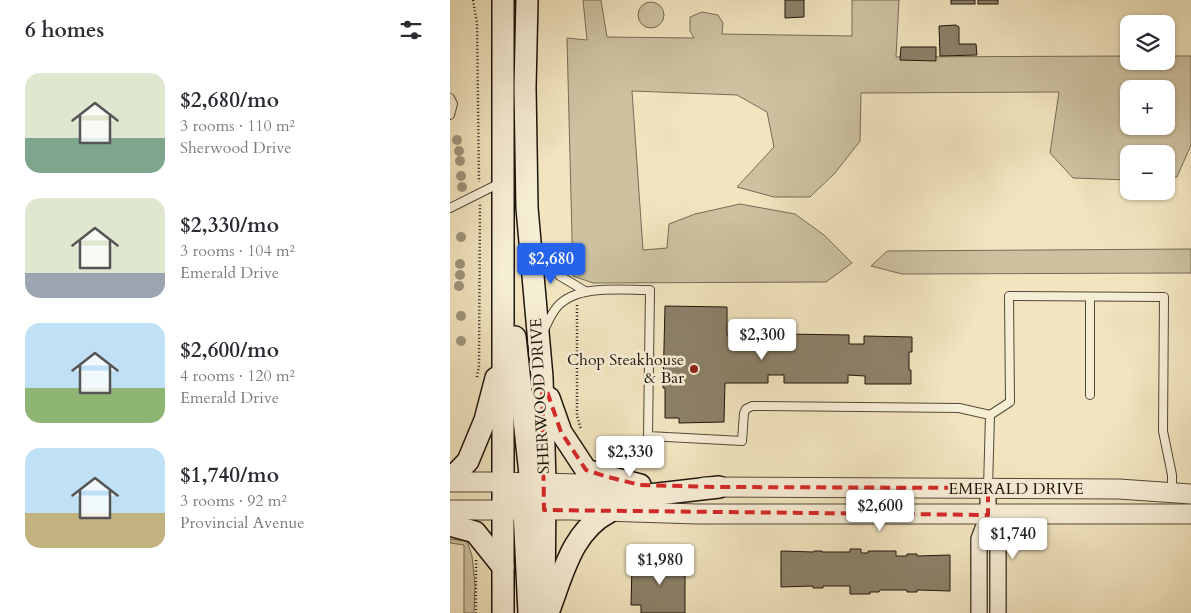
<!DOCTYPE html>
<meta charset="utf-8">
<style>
:root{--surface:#fff;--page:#f2f2f3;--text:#2b2b33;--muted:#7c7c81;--accent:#2563eb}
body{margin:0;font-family:Cardo,serif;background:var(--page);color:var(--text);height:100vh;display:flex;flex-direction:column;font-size:19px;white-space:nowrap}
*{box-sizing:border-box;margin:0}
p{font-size:16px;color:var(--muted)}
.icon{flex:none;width:28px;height:28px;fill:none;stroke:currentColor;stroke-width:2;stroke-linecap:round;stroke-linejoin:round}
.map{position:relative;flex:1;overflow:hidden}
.side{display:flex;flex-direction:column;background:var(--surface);width:450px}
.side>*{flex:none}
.tools{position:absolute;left:670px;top:15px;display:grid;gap:10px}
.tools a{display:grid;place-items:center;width:55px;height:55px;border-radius:10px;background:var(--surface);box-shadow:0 1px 4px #0004;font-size:25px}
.price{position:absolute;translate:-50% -42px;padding:0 11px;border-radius:5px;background:#fff;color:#222;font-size:16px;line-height:32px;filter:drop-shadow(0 1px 2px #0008)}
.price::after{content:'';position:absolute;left:50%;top:30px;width:15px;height:11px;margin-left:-8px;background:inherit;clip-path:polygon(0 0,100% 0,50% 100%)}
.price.current{background:var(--accent);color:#fff}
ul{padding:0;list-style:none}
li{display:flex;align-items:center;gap:15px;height:125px;padding:0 25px}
li span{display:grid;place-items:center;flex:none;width:140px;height:100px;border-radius:15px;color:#555}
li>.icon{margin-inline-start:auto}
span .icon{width:60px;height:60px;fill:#fffc;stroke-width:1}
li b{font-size:21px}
h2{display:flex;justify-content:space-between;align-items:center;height:60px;padding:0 25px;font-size:21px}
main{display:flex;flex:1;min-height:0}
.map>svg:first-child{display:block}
.green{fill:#cdc1a0;stroke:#766b56;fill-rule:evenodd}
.building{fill:#8c8169;stroke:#1e150b}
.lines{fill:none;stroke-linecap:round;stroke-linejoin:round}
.service-casing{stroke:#534938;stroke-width:10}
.minor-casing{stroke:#534938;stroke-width:18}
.tertiary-casing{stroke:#534938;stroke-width:21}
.secondary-casing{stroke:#1e150b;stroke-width:24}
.path{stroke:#1e150b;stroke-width:2.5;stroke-dasharray:1 2.5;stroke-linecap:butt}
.service{stroke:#f6edd5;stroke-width:8}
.minor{stroke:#f6edd5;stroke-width:15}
.tertiary{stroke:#f6edd5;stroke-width:19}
.secondary{stroke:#f6edd5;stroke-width:21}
.tree{fill:#9e9379}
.marked{fill:none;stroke:#d62828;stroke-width:4;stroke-dasharray:10 6;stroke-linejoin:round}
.poi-dot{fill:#8f2418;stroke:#f6edd5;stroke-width:2}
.labels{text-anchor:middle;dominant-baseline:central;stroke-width:5;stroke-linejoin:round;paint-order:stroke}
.poi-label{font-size:16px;fill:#1e150b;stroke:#f6edd5;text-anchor:end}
.street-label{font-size:16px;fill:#1e150b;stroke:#f6edd5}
</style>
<main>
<section class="side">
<h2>6 homes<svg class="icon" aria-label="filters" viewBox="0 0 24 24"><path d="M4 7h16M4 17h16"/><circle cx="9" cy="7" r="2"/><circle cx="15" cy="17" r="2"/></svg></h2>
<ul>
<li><span style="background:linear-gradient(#dfe7d0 65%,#7fa58c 0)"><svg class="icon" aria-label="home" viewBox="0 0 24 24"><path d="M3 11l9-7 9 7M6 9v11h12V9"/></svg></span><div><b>$2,680/mo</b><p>3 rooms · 110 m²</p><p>Sherwood Drive</p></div></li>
<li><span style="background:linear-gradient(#dfe7d0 75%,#9aa5b1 0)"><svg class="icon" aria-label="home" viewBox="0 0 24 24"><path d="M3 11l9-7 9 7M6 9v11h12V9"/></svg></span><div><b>$2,330/mo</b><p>3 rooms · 104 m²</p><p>Emerald Drive</p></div></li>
<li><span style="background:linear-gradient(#bfe0f5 65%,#8fb573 0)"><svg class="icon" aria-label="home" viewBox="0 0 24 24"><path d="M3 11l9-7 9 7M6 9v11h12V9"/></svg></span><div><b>$2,600/mo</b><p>4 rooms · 120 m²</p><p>Emerald Drive</p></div></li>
<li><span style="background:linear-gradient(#bfe0f5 65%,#c2b280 0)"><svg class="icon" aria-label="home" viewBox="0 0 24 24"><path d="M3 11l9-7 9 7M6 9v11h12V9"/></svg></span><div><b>$1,740/mo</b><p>3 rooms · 92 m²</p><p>Provincial Avenue</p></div></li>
</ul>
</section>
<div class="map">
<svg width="741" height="613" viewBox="0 0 741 613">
<rect width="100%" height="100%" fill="#f1e4bf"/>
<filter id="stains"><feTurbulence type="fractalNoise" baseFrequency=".004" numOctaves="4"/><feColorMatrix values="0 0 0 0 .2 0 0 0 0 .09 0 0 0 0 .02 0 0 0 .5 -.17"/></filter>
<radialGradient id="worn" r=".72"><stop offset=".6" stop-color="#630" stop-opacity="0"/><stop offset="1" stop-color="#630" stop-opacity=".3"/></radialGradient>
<g class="green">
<path d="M 133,0 L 151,0 L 157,37 L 244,38 L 240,31 L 240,17 L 252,12 L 268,15 L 273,23 L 272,34 L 402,36 L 402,0 L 449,0 L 446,57 L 679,56 L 679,61 L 716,61 L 716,56 L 741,56 L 741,145 L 727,177 L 716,177 L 716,154 L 679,154 L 679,180 L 623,178 L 600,153 L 609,92 L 411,93 L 410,141 L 385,173 L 360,197 L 324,197 L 287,187 L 324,147 L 317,112 L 287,95 L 182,91 L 193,250 L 217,248 L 219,224 L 245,214 L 290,204 L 345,214 L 374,235 L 402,263 L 376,282 L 143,283 L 123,276 L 117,38 L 137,40 ZM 679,89 L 716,89 L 716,126 L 679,126 Z"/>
<circle cx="201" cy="15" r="13"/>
<polygon points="741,249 741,273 452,274 421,266 437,251"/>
<polygon points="0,539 17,541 22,556 25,584 24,613 14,613 14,545 0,543"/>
</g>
<g class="building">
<polygon points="335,0 354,0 354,17 335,18"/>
<rect x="501" y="0" width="24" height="4"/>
<rect x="528" y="0" width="20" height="4"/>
<polygon points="506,25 509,27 509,44 526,44 527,55 490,56 489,26"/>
<polygon points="451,47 486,47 486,61 450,60"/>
<polygon points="215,306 277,307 277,335 319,335 319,343 334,343 335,334 399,335 399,344 414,344 414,336 462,337 462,352 459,352 459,370 461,370 461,384 415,384 415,376 398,375 398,383 334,383 334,375 318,375 318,383 275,383 274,422 229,423 229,418 215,418 215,388 213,388"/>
<polygon points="400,549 411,549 411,553 418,553 418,551 446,551 446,556 457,556 457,554 467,554 467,556 500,555 500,591 467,590 467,592 457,592 457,590 430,590 429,592 420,592 420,594 400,594 400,586 373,586 373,588 363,588 363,586 331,587 331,551 364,552 364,551 372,551 372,552 400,552"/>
<polygon points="207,557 235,557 235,613 191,613 191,605 181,605 182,566 197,566 197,560 207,560"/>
</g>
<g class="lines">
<g class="service-casing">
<g id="service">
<polyline points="0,98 3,104 0,115"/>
<polyline points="0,208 50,183"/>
<polyline points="85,253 110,276 135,291"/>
<polyline points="640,297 640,395"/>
<path d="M 94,330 C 98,322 101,314 107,307 C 127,284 172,290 200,290 L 198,436 L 292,441 L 294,413 L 296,409 L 302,406 L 509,408 L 540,415 L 538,488"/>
<polyline points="540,415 560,402 559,296 714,297 713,431 722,475 722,492"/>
</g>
</g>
<g class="minor-casing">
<g id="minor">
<polyline points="538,515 548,537 548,613"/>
<polyline points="529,613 529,539 538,515 538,488"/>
</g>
</g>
<g class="tertiary-casing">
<g id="tertiary">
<polyline points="0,482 44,482 171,485"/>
<polyline points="254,487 669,489 741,494"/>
<polyline points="0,510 121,510 247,514 741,514"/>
</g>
</g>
<g class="secondary-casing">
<g id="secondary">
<polyline points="77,0 75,87 77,208 92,377 95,483 94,613"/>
<polyline points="65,337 81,483 87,500"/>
<polyline points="99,398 111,432 136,470 158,477 190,485"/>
<polyline points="0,480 18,461 35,420 46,378"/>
<polyline points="63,493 72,504 74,510 79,613"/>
<polyline points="53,510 88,501 199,495 269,487"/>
<polyline points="0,525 25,532 53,567"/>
<path d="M 99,610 C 113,574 122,531 159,512"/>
<polyline points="53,613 53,0"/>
</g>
</g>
<g class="path">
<polyline points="23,0 27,23 29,182"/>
<polyline points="127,305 127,416 131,429"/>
<polyline points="27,377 29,366 30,203"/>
<polyline points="26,560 26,613"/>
</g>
<use href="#service" class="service"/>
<use href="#minor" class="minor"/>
<use href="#tertiary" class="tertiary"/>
<use href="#secondary" class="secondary"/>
</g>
<g class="tree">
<circle cx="7" cy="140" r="5"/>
<circle cx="9" cy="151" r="5"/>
<circle cx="10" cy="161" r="5"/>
<circle cx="11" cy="176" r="5"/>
<circle cx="12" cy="187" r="5"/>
<circle cx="11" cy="237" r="5"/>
<circle cx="10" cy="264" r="5"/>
<circle cx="10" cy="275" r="5"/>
<circle cx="9" cy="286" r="5"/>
<circle cx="11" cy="316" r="5"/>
<circle cx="11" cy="341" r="5"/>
</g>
<path class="marked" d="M 92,377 L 111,432 L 136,470 L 158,477 L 190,485 L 269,487 L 538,488 L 538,515 L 94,510 Z"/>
<circle class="poi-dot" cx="244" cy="369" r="5"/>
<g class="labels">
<g class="poi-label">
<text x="234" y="360">Chop Steakhouse<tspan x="234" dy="18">&amp; Bar</tspan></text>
</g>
<g class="street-label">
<text transform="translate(90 396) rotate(-93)">SHERWOOD DRIVE</text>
<text x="566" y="489">EMERALD DRIVE</text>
</g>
</g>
<rect width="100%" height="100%" filter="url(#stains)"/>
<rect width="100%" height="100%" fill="url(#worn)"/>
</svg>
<div class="tools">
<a><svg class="icon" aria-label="layers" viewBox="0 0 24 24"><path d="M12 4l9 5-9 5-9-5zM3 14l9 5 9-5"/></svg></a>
<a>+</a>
<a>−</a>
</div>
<b class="price current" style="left:101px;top:285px">$2,680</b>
<b class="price" style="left:312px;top:361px">$2,300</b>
<b class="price" style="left:180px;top:478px">$2,330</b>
<b class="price" style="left:430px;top:532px">$2,600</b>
<b class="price" style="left:563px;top:560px">$1,740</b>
<b class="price" style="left:210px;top:586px">$1,980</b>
</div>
</main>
